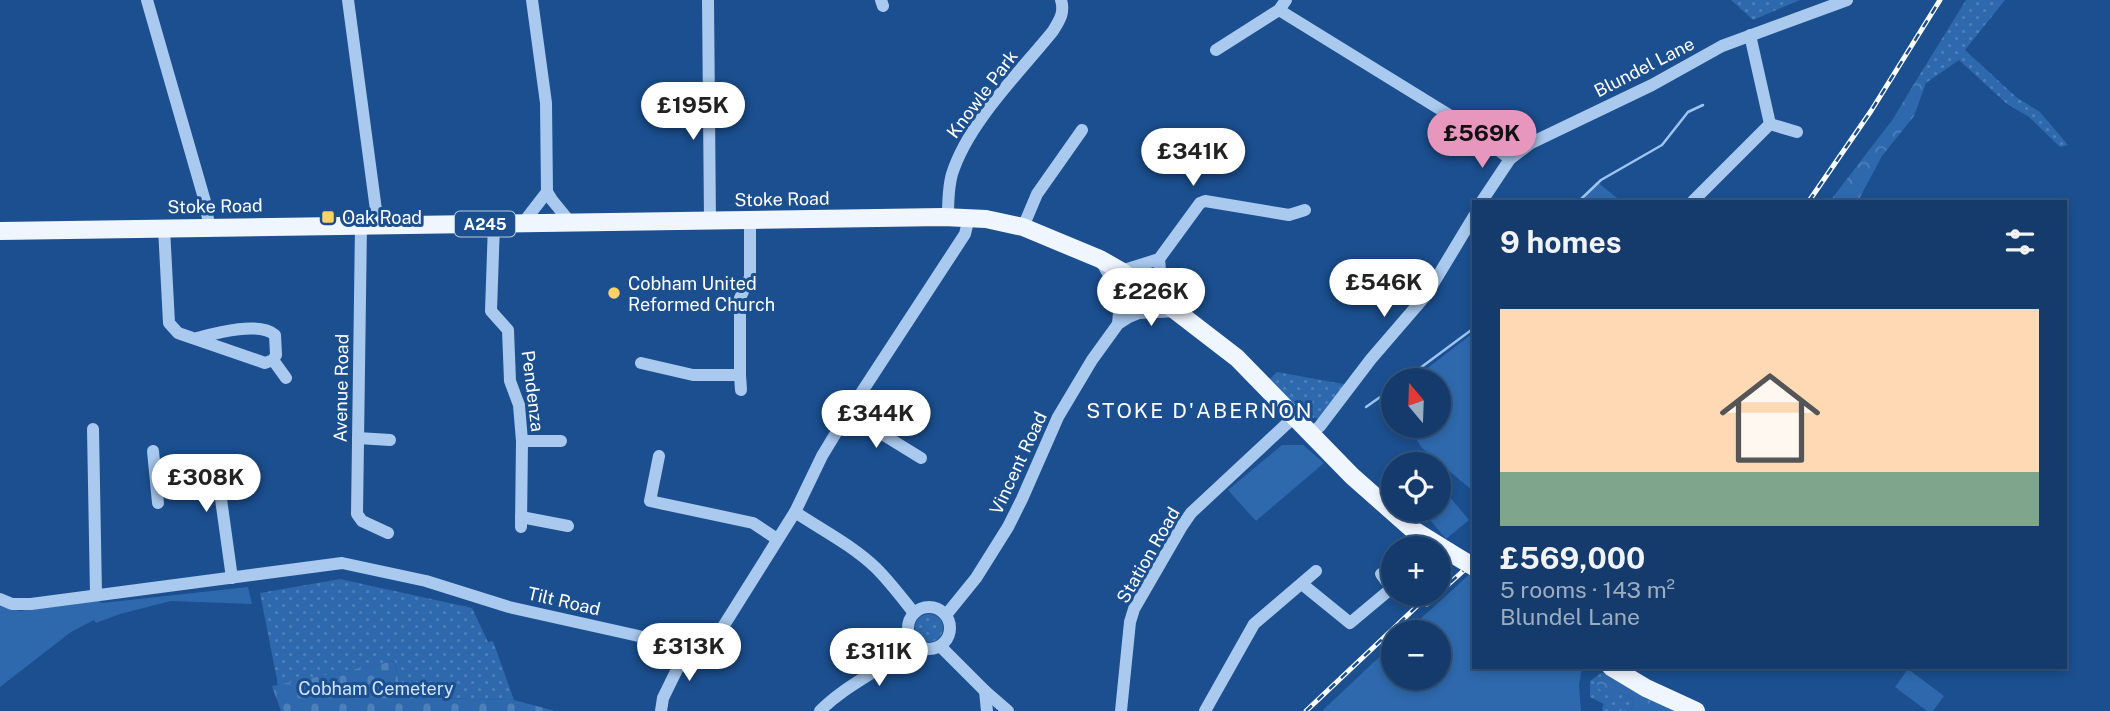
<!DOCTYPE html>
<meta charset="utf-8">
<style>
:root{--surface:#143b6b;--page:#214673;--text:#f1f3f6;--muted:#9dadc1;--line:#33557e;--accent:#e797bd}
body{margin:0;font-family:"Public Sans",sans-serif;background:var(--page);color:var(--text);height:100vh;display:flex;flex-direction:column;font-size:26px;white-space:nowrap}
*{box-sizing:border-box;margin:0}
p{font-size:23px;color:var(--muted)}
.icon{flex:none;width:38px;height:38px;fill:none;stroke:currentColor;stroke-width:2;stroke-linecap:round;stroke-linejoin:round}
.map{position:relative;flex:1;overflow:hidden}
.panel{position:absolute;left:1472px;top:200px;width:595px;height:469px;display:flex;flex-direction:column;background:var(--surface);border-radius:0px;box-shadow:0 4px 10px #0003,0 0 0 2px var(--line)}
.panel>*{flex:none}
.needle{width:46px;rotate:341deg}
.fabs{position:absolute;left:1381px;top:368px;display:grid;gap:14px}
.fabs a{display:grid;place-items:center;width:70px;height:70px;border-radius:50%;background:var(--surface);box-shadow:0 4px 10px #0003,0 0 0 2px var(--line);font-size:35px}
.price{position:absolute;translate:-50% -60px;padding:0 16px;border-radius:24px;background:#fff;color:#222;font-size:23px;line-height:46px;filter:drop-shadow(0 2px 4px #0008)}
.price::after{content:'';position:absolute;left:50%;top:42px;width:21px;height:16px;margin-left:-10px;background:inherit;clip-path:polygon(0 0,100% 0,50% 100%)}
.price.on{background:var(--accent);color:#111}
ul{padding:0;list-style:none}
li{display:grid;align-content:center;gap:14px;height:371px;padding:0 28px}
li span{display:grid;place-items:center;height:217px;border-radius:0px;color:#555}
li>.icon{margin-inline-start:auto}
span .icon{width:126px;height:126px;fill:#fffc;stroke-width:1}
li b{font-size:30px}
h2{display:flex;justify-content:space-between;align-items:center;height:84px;padding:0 28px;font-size:30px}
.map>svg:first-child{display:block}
.grass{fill:url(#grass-dots)}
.forest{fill:url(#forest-crowns)}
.cemetery{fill:url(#cemetery-stones)}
.park{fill:#2e69ad}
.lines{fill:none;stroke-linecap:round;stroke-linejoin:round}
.stream{stroke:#9cc4f0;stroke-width:2.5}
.minor{stroke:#a9c9ee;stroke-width:12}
.major{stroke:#f0f6ff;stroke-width:18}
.rail-casing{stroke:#fff;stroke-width:5}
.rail{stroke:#1b4f8f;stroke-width:2.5;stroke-dasharray:8;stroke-linecap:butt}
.major-bridge{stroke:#f0f6ff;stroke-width:18}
.poi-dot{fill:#ffd166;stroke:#1b4f8f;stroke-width:2.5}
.labels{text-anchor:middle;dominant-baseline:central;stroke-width:6;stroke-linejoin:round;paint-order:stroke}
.shield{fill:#1b4f8f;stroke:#bbcadd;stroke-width:2}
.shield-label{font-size:16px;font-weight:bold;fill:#fff}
.street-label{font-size:18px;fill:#fff;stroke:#1b4f8f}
.poi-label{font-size:18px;fill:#fff;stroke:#1b4f8f;text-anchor:start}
.park-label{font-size:18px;fill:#cfe3fa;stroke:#1b4f8f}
.quarter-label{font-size:21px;letter-spacing:2px;fill:#fff;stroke:#1b4f8f}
</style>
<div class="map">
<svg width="2110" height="711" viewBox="0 0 2110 711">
<defs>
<pattern id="grass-dots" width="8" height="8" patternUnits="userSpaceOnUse" patternTransform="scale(1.75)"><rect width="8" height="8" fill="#2e69ad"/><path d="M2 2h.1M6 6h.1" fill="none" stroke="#4d80b9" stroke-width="1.8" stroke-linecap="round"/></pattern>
<pattern id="forest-crowns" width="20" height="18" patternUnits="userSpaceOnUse" patternTransform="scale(1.75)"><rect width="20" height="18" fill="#2e69ad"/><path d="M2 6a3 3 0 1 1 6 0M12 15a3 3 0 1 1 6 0" fill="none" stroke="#4d80b9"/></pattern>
<pattern id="cemetery-stones" width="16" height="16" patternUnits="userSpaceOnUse" patternTransform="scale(1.75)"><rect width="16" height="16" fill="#2e69ad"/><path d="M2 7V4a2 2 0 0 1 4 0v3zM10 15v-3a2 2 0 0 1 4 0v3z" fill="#4d80b9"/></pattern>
</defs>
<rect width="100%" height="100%" fill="#1b4f8f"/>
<g class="grass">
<polygon points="1731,0 1800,0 1753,20"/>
<polygon points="1966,0 2005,0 1965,50 2016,97 2040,112 2068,145 2060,147 2029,117 2007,104 1959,60 1926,83 1917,79"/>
<polygon points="1112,273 1164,308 1123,317"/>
<polygon points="1277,372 1349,385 1318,420 1316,418 1307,418 1270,379"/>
<polygon points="340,579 472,608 488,642 493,641 514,700 401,697 395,661 278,685 260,593"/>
<circle cx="929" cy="628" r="14"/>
<polygon points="1601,673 1610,674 1619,692 1634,700 1631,711 1603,711 1602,708 1604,704 1590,697 1590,681"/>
</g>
<g class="forest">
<polygon points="1917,79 1926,83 1914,116 1882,156 1858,201 1830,201 1893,119"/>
<polygon points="1603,675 1617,676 1688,711 1631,711 1634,700 1619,692 1608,696 1599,689 1597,683"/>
</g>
<polygon class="cemetery" points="395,661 401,697 514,700 555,711 281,711 272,686"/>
<g class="park">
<polygon points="1597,182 1621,201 1581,201"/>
<polygon points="1473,333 1473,491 1422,448 1407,425 1438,425 1438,380 1412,380"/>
<polygon points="1282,445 1303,445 1324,463 1256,521 1228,490"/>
<polygon points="1449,496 1469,520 1446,539 1426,515 1433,509 1438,509 1439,505"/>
<polygon points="1472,572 1474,573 1474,667 1582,667 1579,685 1581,711 1322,711 1393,644 1393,677 1438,677 1438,632 1406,632"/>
<polygon points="248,587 252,604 171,601 120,614 96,623 94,620 71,632 0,687 0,606 20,611 95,599 102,603"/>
<polygon points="1908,669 1944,696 1933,711 1927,711 1895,687"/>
</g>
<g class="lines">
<g class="stream">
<polyline points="1579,201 1601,180 1662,145 1688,112 1703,105"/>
<polyline points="1404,380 1474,328"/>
<polyline points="1366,407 1393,388"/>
</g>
<g class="minor">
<polyline points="147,0 206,205 209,227"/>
<polyline points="348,0 378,225"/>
<polyline points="532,0 546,103 547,192 552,200 570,222"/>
<polyline points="708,0 710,222"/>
<polyline points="881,0 883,6"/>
<polyline points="1279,10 1459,121 1510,159"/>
<polyline points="1216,50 1279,10 1286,0"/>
<polyline points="1770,124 1797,132"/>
<polyline points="1482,201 1510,159 1531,143 1652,85 1722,46 1847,0"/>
<polyline points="1693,201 1770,124 1750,35"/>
<path d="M 948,217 C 948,203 948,188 952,174 C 968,123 1019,73 1053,31 C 1059,21 1065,13 1061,0"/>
<polyline points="523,223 547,192"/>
<polyline points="494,224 491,311 508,330 510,381 519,405 522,441 521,527"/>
<polyline points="361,225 357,514 362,521 388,533"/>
<polyline points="1023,227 1037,194 1082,130"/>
<path d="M 164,228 L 169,323 L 178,333 L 265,363 L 273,360 L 276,355 L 275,335 C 259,321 216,333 197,338"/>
<polyline points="1100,259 1114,284 1120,301 1118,324"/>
<polyline points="1159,259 1163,301"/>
<polyline points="1121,271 1159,259 1200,203 1205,201 1289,215 1305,210"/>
<polyline points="273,360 286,378"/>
<polyline points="641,363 693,375 740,375 740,298 750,277 750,221"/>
<polyline points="740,375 741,390"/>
<polyline points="848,413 921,458"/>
<polyline points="93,429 96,594"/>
<polyline points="1310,435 1320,426 1371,359 1427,294 1474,216"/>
<polyline points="358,438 390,440"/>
<polyline points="522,441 561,441"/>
<polyline points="153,451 158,503"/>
<polyline points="659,456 650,501 753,523 777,539"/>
<polyline points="155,468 173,466 215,485 220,492 232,578"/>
<path d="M 795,512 C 822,530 852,545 876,568 C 890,582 902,598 914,613"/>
<polyline points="521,517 568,526"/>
<polyline points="1381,574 1392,589"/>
<polyline points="1302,584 1350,623 1393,587"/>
<path d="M 0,599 L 12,604 L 31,604 L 342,563 L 426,581 L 509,607 L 688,647 C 700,650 708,648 716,638 L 795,512 L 822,456 L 848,413 L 965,234 L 969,217"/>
<circle cx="929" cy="628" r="21"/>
<polyline points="946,615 976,578 1008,527 1022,499 1058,417 1092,360 1118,324 1129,317 1139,313 1176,311"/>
<polyline points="940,646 985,691 1008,711"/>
<polyline points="985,691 987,711"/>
<polyline points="661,711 663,698 688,647"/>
<path d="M 820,711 C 847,683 886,669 913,642"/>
<polyline points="1121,711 1130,622 1134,609 1182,526 1191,513 1294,417"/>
<polyline points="1205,711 1254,624 1316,571"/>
</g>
<g class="major">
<polyline points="0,231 943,217 986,219 1023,227 1100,259 1121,271 1163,301 1237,358 1352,476 1412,529 1449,552"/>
<polyline points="1611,667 1646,688 1696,711"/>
</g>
<g class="rail-casing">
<g id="rail">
<polyline points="1809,201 1871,111 1940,0"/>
<polyline points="1427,604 1474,561"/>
<polyline points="1306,711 1431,593"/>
</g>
</g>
<use href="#rail" class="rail"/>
<polyline class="major-bridge" points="1449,552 1474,567"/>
</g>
<g class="poi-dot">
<rect x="321" y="210" width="14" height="14" rx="3.5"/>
<circle cx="614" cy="293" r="7"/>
</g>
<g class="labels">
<rect class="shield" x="455" y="211.5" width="60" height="25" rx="5"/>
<g class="shield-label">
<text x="485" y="224">A245</text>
</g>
<g class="street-label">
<text transform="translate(1644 67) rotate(-27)">Blundel Lane</text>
<text transform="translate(982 94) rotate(-53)">Knowle Park</text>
<text transform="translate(782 199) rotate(-1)">Stoke Road</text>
<text transform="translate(215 206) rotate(-1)">Stoke Road</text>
<text transform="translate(341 388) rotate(-89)">Avenue Road</text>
<text transform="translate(533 391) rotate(83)">Pendenza</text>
<text transform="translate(1018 463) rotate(-65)">Vincent Road</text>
<text transform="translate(1148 555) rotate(-60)">Station Road</text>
<text transform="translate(564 601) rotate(13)">Tilt Road</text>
</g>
<g class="poi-label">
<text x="342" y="217">Oak Road</text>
<text x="628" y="283">Cobham United<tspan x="628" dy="21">Reformed Church</tspan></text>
</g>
<g class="park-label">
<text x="376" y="688">Cobham Cemetery</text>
</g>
<g class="quarter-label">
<text x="1200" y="410">STOKE D'ABERNON</text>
</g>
</g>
</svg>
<div class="fabs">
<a><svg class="needle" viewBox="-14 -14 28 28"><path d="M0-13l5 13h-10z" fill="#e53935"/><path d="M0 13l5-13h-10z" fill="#9dadc1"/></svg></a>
<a><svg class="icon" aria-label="locate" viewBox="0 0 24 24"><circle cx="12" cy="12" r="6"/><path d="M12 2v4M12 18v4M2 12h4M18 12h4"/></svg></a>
<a>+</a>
<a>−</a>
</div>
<b class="price" style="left:693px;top:142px">£195K</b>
<b class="price on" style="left:1482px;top:170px">£569K</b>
<b class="price" style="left:1193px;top:188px">£341K</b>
<b class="price" style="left:1384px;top:319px">£546K</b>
<b class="price" style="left:1151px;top:328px">£226K</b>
<b class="price" style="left:876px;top:450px">£344K</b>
<b class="price" style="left:206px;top:514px">£308K</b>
<b class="price" style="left:689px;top:683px">£313K</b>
<b class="price" style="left:879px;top:688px">£311K</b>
<section class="panel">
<h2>9 homes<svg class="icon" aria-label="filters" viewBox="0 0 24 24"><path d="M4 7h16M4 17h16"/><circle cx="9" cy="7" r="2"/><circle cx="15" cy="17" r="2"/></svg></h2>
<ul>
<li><span style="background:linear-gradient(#ffd9b3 75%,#7fa58c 0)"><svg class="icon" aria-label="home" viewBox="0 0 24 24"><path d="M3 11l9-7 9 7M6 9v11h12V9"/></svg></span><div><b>£569,000</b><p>5 rooms · 143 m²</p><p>Blundel Lane</p></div></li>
</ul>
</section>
</div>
